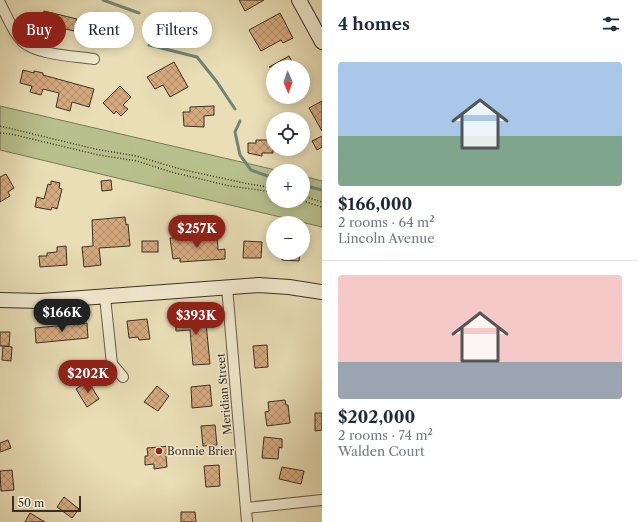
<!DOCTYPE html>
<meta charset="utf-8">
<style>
:root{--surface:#fff;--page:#f2f2f3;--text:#1f2937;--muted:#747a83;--line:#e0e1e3;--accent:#8f2418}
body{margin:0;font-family:"Libre Caslon Text",serif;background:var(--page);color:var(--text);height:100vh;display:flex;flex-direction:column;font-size:15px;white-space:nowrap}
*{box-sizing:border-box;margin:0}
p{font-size:13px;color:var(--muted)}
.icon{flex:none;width:22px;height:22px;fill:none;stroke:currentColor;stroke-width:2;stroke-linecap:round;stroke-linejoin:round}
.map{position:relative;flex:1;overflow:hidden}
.drawer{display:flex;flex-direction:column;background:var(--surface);width:316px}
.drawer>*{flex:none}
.guide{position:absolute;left:12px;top:12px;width:250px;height:36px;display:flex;gap:8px}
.needle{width:26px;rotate:178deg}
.controls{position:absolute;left:266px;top:60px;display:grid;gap:8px}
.controls a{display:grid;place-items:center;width:44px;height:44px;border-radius:50%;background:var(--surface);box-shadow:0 2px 10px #0003;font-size:20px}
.scale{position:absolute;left:12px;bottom:10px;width:69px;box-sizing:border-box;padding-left:4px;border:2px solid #392f26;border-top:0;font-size:11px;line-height:14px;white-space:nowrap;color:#392f26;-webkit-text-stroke:3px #f1ead0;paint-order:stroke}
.price{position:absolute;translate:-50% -34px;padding:0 9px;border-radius:14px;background:var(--accent);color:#fff;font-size:13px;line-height:26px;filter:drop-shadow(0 1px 2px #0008)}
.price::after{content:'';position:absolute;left:50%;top:24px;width:12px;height:9px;margin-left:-6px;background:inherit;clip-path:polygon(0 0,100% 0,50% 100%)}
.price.on{background:#222;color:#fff}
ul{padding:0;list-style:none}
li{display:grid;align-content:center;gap:8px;height:212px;padding:0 16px}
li+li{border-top:1px solid var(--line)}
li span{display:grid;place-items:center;height:124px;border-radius:4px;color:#555}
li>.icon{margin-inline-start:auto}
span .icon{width:72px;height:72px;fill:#fffc;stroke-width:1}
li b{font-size:17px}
h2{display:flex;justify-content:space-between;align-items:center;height:48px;padding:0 16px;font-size:17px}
.tag{padding:0 14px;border-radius:18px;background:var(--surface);box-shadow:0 2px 10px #0003;font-size:14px;line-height:36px}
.tag.on{background:var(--accent);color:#fff}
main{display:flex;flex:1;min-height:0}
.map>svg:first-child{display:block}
.green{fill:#b8c18d;stroke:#78785a}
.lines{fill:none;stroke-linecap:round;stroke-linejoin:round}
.stream{stroke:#71847a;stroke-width:3}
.building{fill:url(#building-cross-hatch);stroke:#392f26}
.street-casing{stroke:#655b4a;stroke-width:12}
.secondary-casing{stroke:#392f26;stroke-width:16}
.path{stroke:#392f26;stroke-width:1.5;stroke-dasharray:1 2;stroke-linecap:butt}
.street{stroke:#f1ead0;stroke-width:10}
.secondary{stroke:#f1ead0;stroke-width:14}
.poi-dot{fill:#8f2418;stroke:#f1ead0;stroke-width:1.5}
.labels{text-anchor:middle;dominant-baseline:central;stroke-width:3;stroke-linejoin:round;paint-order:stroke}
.street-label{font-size:11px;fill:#392f26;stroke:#f1ead0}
.poi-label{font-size:11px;fill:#392f26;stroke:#f1ead0;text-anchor:start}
</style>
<main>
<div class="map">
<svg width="322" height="522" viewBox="0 0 322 522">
<defs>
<pattern id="building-cross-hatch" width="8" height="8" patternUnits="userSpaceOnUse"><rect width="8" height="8" fill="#d6aa7f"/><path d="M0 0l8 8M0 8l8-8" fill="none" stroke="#af8b68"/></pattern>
</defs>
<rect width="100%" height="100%" fill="#e9deb6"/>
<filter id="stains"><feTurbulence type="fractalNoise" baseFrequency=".005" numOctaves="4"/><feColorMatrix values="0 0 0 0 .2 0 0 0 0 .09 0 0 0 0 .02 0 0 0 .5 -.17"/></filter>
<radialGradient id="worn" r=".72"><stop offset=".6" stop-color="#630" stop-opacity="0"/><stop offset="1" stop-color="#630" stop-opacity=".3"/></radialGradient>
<polygon class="green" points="0,106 280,171 273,171 273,201 303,201 303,176 322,181 322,227 0,150"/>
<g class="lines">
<g class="stream">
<polyline points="103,0 139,13"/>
<polyline points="149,45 197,57 217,82 235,109"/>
<polyline points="240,121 235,132 240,155 251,170 273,178"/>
<polyline points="303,185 322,190"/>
</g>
</g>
<g class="building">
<polygon points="239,0 264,0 245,11"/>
<polygon points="44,11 77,19 74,31 41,23"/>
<polygon points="181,12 196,39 183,46 168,19"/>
<polygon points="280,13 293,38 283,43 281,40 261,51 249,30"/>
<polygon points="289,56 295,67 269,67"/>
<polygon points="174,62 188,87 170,97 163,85 155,89 147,77"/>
<polygon points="23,70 34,73 34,71 43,73 43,75 94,89 89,107 72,102 70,111 56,107 59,93 43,89 41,95 30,92 32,86 20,83"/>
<polygon points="120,86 131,97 123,105 128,109 121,116 116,111 114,114 103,103"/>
<polygon points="322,101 322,131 309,108"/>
<polygon points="214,106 214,115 204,116 204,127 184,126 183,112 190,112 190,107"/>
<polygon points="322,136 322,147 317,150 312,141"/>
<polygon points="256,140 273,140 273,153 262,153 262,156 248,153 248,143 256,143"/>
<polygon points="6,174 14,188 8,192 10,196 0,202 0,177"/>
<polygon points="111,180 112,190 102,191 101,181"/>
<polygon points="51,181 60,183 59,188 62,189 57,209 52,207 51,210 35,207 37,197 44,199 48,184 51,185"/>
<polygon points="125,217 126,225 128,224 130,246 99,248 101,265 84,267 82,247 93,246 92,220"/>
<polygon points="213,232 213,236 217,236 218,250 225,249 225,259 180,262 180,258 173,259 170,238 205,237 205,233"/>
<rect x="142" y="241" width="16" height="11"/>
<polygon points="244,241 262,242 261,258 243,258"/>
<polygon points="66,246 67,265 40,267 39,256 47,256 47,253 57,252 57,247"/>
<polygon points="282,253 300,253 299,261 282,260"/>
<polygon points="205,313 210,364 193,365 190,330 176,331 175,316"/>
<polygon points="147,319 150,339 139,340 138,337 129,338 127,321"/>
<polygon points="87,323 88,338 36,343 35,328"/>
<polygon points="0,332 10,332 9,346 0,346"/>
<polygon points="267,345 268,367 255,368 253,346"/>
<polygon points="3,346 12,347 11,361 2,360"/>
<polygon points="88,381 99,399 87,407 76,389"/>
<polygon points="210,385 212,406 192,408 191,387"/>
<polygon points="157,386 169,396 158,411 144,402"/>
<polygon points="285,400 286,405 288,405 290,423 267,426 265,412 269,411 268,402"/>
<polygon points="315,413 322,413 322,430 315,431"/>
<polygon points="215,425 217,445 203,446 201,426"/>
<polygon points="264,437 282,439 282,448 279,447 278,459 262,458"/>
<polygon points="8,440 11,448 0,452 0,443"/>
<polygon points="170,446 171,455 166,456 167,467 154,469 154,464 145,465 145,456 148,456 147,448"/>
<polygon points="219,465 220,486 206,487 204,466"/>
<polygon points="282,467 304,471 301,484 279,479"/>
<polygon points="12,470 14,490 1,491 0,471"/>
<polygon points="64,497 79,509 72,518 57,507"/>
<polygon points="181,512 195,512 196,522 181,522"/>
<polygon points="30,513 45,522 25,522"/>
</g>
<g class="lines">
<g class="street-casing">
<g id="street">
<path d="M 0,3 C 7,16 12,31 22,41 C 37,55 74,56 94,59"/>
<polyline points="227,287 247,522"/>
<polyline points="105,297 112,364 123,377"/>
<polyline points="246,508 322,500"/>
</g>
</g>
<g class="secondary-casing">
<g id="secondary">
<polyline points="299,0 322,42"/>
<polyline points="0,300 41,301 259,285 289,287 322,292"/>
</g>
</g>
<g class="path">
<polyline points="0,126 95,149 136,156 180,169 244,183 273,188"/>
<polyline points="0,133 11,134 99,155 137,161 171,172 230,186 273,192"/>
<polyline points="303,196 322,202"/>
<polyline points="303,201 322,207"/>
</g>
<use href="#street" class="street"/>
<use href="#secondary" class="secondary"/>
</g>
<circle class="poi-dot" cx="159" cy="451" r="4"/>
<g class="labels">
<g class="street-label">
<text transform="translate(224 394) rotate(-95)">Meridian Street</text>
</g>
<g class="poi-label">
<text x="167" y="451">Bonnie Brier</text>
</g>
</g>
<rect width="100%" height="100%" filter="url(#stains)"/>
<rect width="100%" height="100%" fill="url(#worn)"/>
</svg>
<div class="controls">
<a><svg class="needle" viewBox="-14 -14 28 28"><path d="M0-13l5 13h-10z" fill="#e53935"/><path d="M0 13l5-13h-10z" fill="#747a83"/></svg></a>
<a><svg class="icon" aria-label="locate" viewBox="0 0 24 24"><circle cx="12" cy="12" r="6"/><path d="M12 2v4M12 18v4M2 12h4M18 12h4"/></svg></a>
<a>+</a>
<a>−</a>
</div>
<div class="scale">50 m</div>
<b class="price" style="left:197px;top:249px">$257K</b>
<b class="price on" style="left:62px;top:333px">$166K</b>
<b class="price" style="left:196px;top:336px">$393K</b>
<b class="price" style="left:88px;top:394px">$202K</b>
<div class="guide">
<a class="tag on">Buy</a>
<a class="tag">Rent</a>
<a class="tag">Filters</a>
</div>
</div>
<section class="drawer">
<h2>4 homes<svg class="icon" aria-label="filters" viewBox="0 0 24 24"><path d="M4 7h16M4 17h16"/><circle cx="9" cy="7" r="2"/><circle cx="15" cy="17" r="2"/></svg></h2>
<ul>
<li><span style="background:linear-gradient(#a9c7e8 60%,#7fa58c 0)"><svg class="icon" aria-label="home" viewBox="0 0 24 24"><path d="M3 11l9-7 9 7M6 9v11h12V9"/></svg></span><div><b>$166,000</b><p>2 rooms · 64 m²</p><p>Lincoln Avenue</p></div></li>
<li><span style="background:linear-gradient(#f6c9c9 70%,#9aa5b1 0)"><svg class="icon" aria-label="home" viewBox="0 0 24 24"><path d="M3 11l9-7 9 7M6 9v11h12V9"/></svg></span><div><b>$202,000</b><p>2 rooms · 74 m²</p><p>Walden Court</p></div></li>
</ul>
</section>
</main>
